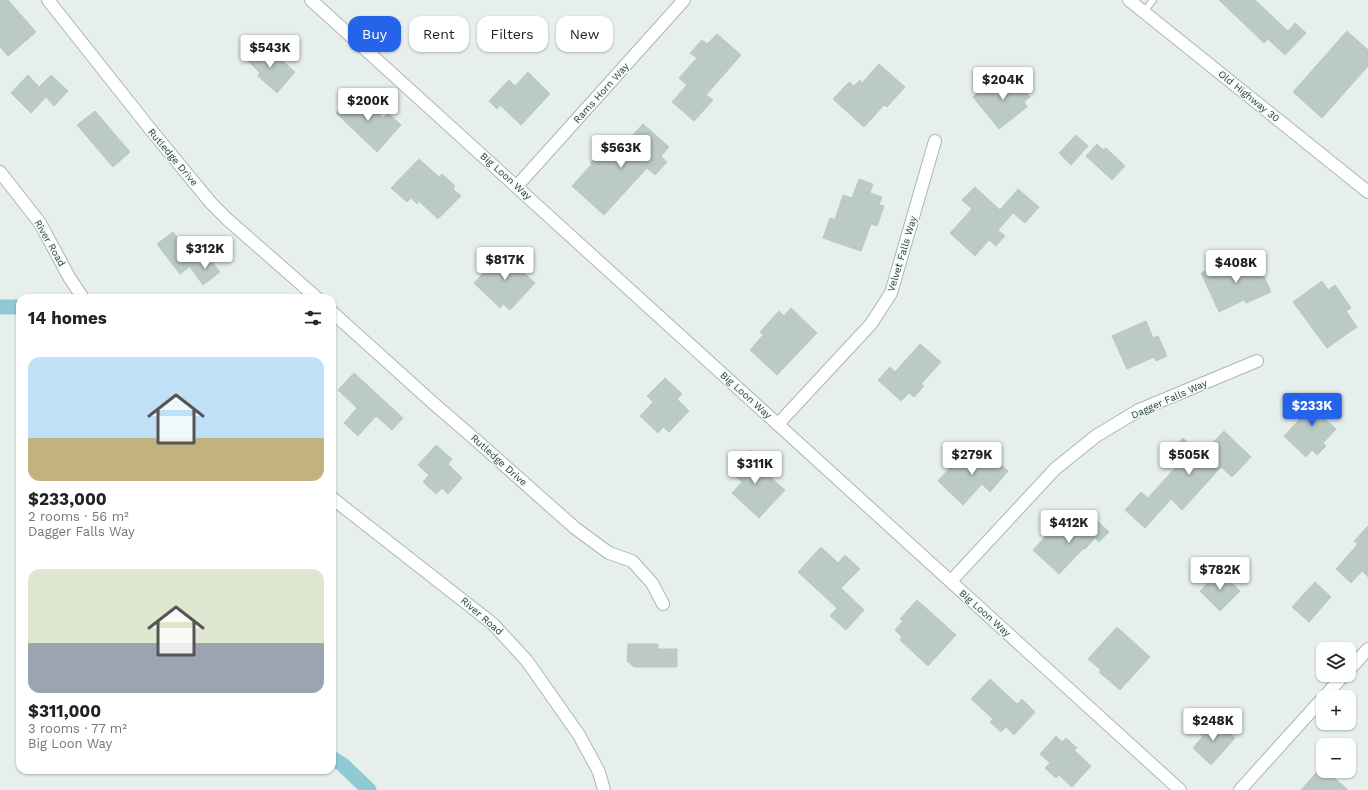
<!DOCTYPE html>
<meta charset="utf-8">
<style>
:root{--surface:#fff;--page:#f6f6f6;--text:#222;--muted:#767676;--accent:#2563eb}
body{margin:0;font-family:"Work Sans",sans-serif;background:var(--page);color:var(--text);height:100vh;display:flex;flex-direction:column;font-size:15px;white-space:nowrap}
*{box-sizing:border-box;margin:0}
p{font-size:13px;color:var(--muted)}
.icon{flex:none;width:22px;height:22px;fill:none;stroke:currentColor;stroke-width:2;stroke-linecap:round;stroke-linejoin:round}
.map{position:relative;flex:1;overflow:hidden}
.sheet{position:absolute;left:16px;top:294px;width:320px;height:480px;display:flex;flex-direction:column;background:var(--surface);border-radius:12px;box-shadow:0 1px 3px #0004}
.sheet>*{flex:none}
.top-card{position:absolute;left:348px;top:16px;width:380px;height:36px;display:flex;gap:8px}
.buttons{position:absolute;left:1316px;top:642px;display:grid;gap:8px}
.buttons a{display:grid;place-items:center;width:40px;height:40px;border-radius:8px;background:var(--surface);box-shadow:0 1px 3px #0004;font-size:20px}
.price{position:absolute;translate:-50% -34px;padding:0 9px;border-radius:4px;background:#fff;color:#222;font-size:13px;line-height:26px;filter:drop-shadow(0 1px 2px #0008)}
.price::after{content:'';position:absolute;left:50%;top:24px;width:12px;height:9px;margin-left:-6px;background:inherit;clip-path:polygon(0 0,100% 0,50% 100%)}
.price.active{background:var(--accent);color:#fff}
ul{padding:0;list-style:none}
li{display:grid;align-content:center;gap:8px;height:212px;padding:0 12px}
li span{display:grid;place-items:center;height:124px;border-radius:12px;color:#555}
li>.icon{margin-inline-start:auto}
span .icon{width:72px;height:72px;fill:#fffc;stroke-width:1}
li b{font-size:17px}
h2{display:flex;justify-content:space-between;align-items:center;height:48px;padding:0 12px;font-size:17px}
.pill{padding:0 14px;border-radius:12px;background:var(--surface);box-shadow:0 1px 3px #0004;font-size:14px;line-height:36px}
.pill.active{background:var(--accent);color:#fff}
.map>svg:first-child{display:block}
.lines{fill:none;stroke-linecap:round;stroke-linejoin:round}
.canal{stroke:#8ec9d4;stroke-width:15}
.building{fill:#bbcac4;stroke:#b8c9c2}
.service-casing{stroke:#a8b8b2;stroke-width:8}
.minor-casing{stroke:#a8b8b2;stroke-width:14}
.tertiary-casing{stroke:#a8b8b2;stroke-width:14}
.service{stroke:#fff;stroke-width:6}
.minor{stroke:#fff;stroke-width:12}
.tertiary{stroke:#fff;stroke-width:12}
.labels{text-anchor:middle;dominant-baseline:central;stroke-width:3;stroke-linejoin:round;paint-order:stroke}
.street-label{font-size:10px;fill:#24423a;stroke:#f7fbf9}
</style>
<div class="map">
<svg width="1368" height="790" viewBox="0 0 1368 790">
<rect width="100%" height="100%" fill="#e6efeb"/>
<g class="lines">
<g class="canal">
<polyline points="0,307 20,307"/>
<polyline points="332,758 343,765 369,790"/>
</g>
</g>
<g class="building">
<polygon points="0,0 8,0 36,32 8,56 0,47"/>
<polygon points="1219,0 1255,0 1288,31 1295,23 1306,33 1285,55 1268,39 1264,43"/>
<polygon points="1347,31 1368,50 1368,66 1322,118 1293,92"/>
<polygon points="717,34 741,55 706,95 713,100 694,121 672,102 687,85 679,78 697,58 690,53 702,40 707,44"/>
<polygon points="257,45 273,59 276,55 295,72 277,93 258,76 260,73 245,58"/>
<polygon points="879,64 905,87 887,107 884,105 864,127 833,99 849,82 854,86 860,80 862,83"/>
<polygon points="528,72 550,94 521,125 500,105 497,109 489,101 509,80 515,86"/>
<polygon points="28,75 39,87 51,75 68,91 54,106 46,97 31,113 11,93"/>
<polygon points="1013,76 1030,97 1024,102 1027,107 999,129 973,97 989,83 995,90"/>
<polygon points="356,92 383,118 388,113 401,125 377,152 336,113"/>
<polygon points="95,111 130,152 113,167 77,125"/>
<polygon points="643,124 669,147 661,156 667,162 655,175 647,168 604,215 572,186 592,164 590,163 609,143 618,151"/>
<polygon points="1076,135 1088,146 1071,165 1059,153"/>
<polygon points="1097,144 1103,150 1106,148 1125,166 1112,180 1086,156"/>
<polygon points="419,159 439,177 442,174 455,186 453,189 461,196 438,219 419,201 417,204 411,198 407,202 391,188"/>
<polygon points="859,179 873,184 870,193 882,197 879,205 884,206 877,226 871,224 861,251 823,238 830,218 835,220 843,195 852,198"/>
<polygon points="975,187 1000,210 1018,189 1039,207 1025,223 1013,213 998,230 1005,236 996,246 989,240 975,256 950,233 972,209 962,200"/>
<polygon points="173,232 196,262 180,274 157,244"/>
<polygon points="508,247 521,259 515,265 535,283 510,310 503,304 500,308 474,283"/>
<polygon points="206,254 220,272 203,285 190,267"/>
<polygon points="1256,259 1271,292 1246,303 1244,300 1219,312 1201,273 1221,263 1226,273"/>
<polygon points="1322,281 1328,290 1335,285 1351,308 1346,311 1357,327 1327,348 1293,302"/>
<polygon points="791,308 817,333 777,375 750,350 763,335 760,332 779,311 784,316"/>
<polygon points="1146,321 1153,338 1158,336 1167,356 1156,361 1154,357 1127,369 1112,336"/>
<polygon points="920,344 941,362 921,384 924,386 914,397 909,393 901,401 878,380 890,367 895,372"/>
<polygon points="354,373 403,418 392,430 376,416 358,436 344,423 357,408 338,390"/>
<polygon points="665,378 682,394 677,399 689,411 669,432 663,427 658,433 640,416 653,402 647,396"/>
<polygon points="1318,393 1335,409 1325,419 1336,429 1323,443 1326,446 1317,455 1312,450 1306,457 1284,436 1299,420 1296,417"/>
<polygon points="1224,431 1251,457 1232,477 1221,467 1182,510 1171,499 1145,528 1125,510 1141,492 1148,498 1177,466 1166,456 1183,438 1201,455"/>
<polygon points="436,445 452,459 448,464 462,478 448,494 442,488 436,494 423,482 429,475 418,465"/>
<polygon points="970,448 983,460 989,454 1008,471 990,492 982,484 963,505 938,481 961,456 962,457"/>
<polygon points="750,450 763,463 759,467 785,490 759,518 732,493 742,482 730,472"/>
<polygon points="1090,514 1109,532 1099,542 1095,538 1085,549 1084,548 1059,574 1033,550 1054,527 1066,539"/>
<polygon points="1368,526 1368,577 1362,571 1351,583 1336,569 1358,544 1354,541"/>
<polygon points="821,547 838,563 845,555 860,569 841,588 864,610 846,630 830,616 837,608 798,572"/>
<polygon points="1219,571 1240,591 1220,611 1200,591"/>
<polygon points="1315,582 1331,597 1309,622 1292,607"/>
<polygon points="917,600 956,635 928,666 900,640 902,637 895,630 903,621 900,619"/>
<polygon points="1117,627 1150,657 1120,690 1099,672 1101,670 1088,659"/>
<polygon points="628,644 658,644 658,649 677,649 677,667 634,667 627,661"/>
<polygon points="990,679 1017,704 1022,699 1035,712 1014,735 1006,727 1001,732 990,722 993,719 971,699"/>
<polygon points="1217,721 1235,738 1211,765 1193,748 1203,736 1197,731 1205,722 1210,728"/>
<polygon points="1056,736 1062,742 1066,738 1077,748 1074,750 1091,766 1072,787 1059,775 1056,778 1045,768 1050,763 1040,754"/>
<polygon points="1322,766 1323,771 1327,771 1348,790 1301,790"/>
</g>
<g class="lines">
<g class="service-casing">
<polyline id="service" points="1144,12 1153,0"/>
</g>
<g class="minor-casing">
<g id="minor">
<polyline points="48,0 151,130 211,203 227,219 317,298"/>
<polyline points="311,0 1180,790"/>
<polyline points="0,172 40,223 69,277 83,298"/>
<polyline points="517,186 684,0"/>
<polyline points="332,312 432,402 477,441 575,528 609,553 632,561 652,583 663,604"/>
<polyline points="778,424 871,324 891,293 935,141"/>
<polyline points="332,498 493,624 527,661 579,735 599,772 604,790"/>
<polyline points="951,581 1055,469 1096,436 1139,410 1257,361"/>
<polyline points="1349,670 1368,649"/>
<polyline points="1324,697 1344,675"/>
<polyline points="1240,790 1323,698"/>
</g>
</g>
<g class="tertiary-casing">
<polyline id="tertiary" points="1129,0 1368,192"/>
</g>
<use href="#service" class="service"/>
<use href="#minor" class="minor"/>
<use href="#tertiary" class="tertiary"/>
</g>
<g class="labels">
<g class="street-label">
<text transform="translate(601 93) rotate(-48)">Rams Horn Way</text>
<text transform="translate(1249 96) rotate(39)">Old Highway 30</text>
<text transform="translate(173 157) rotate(50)">Rutledge Drive</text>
<text transform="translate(506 176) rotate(42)">Big Loon Way</text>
<text transform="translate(50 243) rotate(60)">River Road</text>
<text transform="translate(902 254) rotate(-73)">Velvet Falls Way</text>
<text transform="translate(746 395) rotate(42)">Big Loon Way</text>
<text transform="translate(1169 399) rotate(-24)">Dagger Falls Way</text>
<text transform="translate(499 460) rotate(42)">Rutledge Drive</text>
<text transform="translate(985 613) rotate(42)">Big Loon Way</text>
<text transform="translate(482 616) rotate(41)">River Road</text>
</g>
</g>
</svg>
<div class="buttons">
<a><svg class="icon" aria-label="layers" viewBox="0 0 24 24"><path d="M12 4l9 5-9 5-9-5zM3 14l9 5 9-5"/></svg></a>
<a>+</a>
<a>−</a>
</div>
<b class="price" style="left:270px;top:69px">$543K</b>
<b class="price" style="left:1003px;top:101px">$204K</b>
<b class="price" style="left:368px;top:122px">$200K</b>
<b class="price" style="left:621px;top:169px">$563K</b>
<b class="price" style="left:205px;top:270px">$312K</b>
<b class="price" style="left:505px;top:281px">$817K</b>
<b class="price" style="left:1236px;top:284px">$408K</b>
<b class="price active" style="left:1312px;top:427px">$233K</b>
<b class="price" style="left:972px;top:476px">$279K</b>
<b class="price" style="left:1189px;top:476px">$505K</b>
<b class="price" style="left:755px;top:485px">$311K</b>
<b class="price" style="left:1069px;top:544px">$412K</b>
<b class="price" style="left:1220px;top:591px">$782K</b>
<b class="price" style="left:1213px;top:742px">$248K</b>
<div class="top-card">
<a class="pill active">Buy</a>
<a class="pill">Rent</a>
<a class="pill">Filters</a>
<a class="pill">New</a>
</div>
<section class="sheet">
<h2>14 homes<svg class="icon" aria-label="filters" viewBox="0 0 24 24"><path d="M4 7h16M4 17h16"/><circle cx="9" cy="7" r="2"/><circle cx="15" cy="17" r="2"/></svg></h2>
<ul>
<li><span style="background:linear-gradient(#bfe0f5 65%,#c2b280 0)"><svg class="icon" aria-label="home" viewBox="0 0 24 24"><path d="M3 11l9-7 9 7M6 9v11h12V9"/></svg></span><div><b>$233,000</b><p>2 rooms · 56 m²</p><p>Dagger Falls Way</p></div></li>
<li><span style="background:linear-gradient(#dfe7d0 60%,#9aa5b1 0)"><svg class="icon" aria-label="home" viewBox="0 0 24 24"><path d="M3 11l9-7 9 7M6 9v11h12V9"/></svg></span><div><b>$311,000</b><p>3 rooms · 77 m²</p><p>Big Loon Way</p></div></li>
</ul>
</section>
</div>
